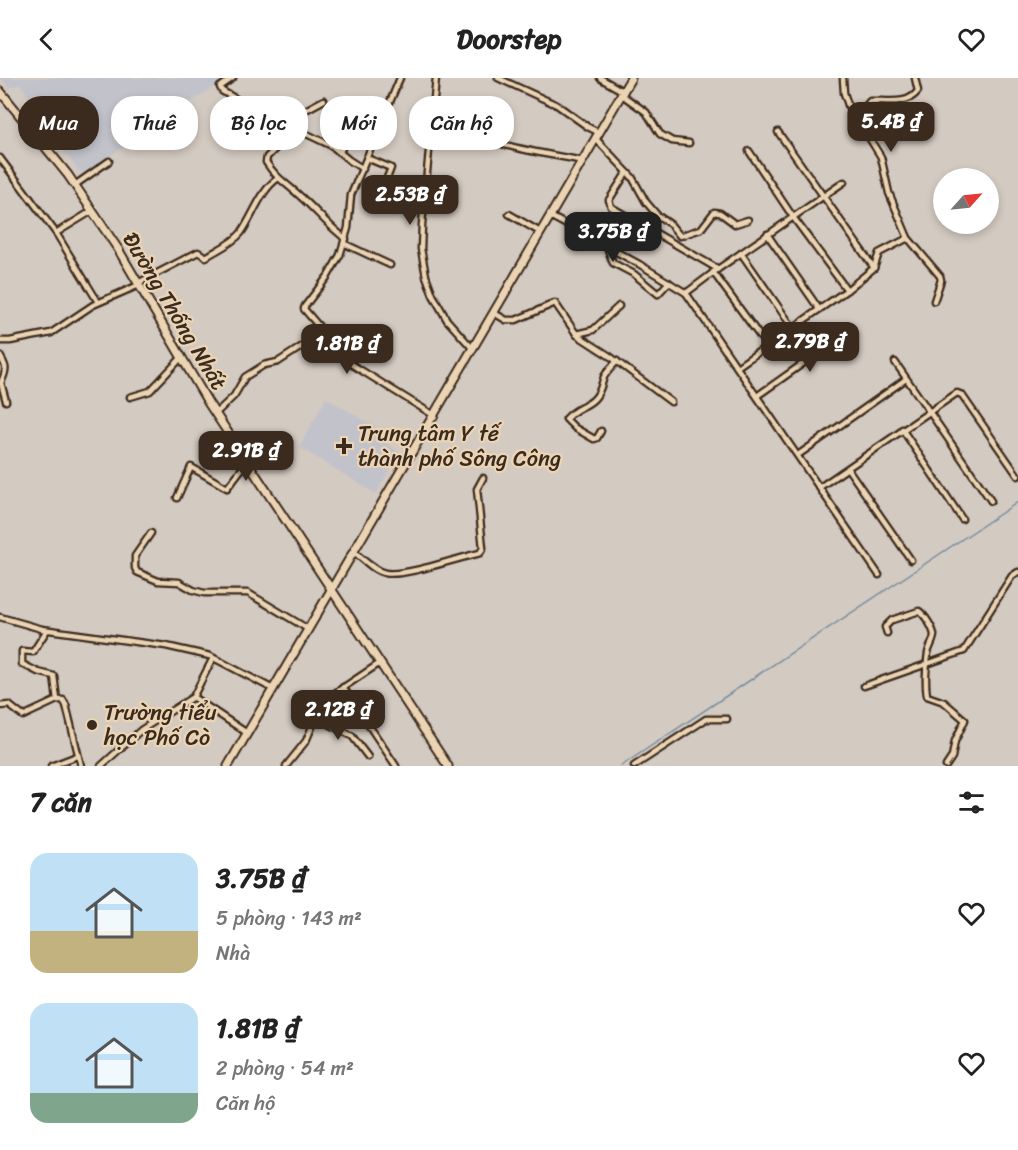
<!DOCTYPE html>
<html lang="vi">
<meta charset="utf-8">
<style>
:root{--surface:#fff;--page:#f2f2f2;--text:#222;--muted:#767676;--accent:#3b2a1e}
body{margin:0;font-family:Sriracha,sans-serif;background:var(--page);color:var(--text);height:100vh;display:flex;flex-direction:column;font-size:22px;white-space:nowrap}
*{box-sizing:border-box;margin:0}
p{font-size:20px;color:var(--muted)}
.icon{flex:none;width:33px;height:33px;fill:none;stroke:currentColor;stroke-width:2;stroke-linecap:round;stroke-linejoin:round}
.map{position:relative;height:688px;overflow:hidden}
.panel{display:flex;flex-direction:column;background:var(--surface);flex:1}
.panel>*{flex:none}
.guide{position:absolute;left:18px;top:18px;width:600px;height:54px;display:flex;gap:12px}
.needle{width:39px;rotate:63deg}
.buttons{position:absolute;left:933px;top:90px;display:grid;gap:12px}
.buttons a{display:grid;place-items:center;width:66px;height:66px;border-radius:50%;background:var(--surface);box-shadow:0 3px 9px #0003;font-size:30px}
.price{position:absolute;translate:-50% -51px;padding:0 14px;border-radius:12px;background:var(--accent);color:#fff;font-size:20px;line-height:39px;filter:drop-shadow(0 2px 3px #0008)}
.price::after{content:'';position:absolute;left:50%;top:36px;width:18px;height:14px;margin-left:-9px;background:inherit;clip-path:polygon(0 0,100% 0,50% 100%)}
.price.current{background:#222;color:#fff}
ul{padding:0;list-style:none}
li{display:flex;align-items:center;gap:18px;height:150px;padding:0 30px}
li span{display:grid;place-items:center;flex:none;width:168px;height:120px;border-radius:18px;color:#555}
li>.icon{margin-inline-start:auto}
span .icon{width:72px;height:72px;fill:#fffc;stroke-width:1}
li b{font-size:26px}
h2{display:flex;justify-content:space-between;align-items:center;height:72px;padding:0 30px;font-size:26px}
.chip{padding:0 21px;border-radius:24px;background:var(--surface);box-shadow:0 3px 9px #0003;font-size:21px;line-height:54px}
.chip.current{background:var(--accent);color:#fff}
header{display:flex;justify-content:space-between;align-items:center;height:78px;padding:0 30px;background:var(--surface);font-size:27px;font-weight:800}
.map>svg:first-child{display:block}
.built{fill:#c2c3ca}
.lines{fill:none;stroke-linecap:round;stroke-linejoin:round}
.stream{stroke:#738ca0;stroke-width:1.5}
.street-casing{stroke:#3b2a1e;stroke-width:9}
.secondary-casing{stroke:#3b2a1e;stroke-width:11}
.street{stroke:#ebd4b4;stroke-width:4.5}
.secondary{stroke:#ebd4b4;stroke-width:7}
.poi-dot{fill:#3b2a1e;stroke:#ebd4b4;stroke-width:2}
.labels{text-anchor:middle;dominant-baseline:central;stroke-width:4.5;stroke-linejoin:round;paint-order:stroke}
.street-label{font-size:22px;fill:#3b2a1e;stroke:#ebd4b4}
.poi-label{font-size:22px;fill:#3b2a1e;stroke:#ebd4b4;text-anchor:start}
</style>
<header><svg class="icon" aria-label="back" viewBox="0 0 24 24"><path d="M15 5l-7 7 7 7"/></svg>Doorstep<svg class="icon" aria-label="heart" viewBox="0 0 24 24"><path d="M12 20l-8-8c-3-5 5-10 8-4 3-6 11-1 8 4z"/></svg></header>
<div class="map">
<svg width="1018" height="688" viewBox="0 0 1018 688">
<rect width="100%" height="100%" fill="#d3cac1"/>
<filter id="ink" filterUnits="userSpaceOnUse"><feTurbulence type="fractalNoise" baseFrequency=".0167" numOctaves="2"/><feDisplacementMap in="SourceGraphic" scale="12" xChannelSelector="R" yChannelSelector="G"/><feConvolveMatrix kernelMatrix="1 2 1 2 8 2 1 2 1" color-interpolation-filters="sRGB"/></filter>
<g filter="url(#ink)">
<g class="built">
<polygon points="1,0 227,0 82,96 44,49 43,39 20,6 9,10"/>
<polygon points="326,320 392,358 387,366 399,374 376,416 299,369"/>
</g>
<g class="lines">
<polyline class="stream" points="621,688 1018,424"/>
<g class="street-casing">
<g id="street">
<polyline points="233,0 220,9 222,13 236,21 280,61"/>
<polyline points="400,0 351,117 348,150 340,177 328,198 305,228 304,231 351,286 435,338"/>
<polyline points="436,0 422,146 421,171 426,198 433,217 447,242 473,271"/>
<polyline points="498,0 557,27 588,49 598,54"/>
<polyline points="600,0 624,14"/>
<polyline points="843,0 844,15 851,36 868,58 881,79 889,115 908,160 940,198 941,202 934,223"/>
<polyline points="622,17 646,34 660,56 672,63 689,65"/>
<path d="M 324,22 L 300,35 L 292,49 L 281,59 L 278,68 L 267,79 L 266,84 C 276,100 286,105 300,118 C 316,132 328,148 346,161"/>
<path d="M 855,41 L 870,23 C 886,22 907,28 918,13 L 915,0"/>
<path d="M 462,47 C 478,67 556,77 583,83"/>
<polyline points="292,49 332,68 349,82 363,91"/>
<polyline points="778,54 874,190"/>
<polyline points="595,60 632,99 646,124 657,137 670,146 680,158 701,151 714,134 720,135 735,146 748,142"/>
<polyline points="749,73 793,139 847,212"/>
<polyline points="340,74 359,34 383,44"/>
<polyline points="0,80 56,155 98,224"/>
<polyline points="367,80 391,90 381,115"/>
<polyline points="627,94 609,122 611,129 718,191"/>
<polyline points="75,107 109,83"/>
<polyline points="509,136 540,154"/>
<polyline points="550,138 639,186 686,215 879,497"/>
<polyline points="56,155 92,133"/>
<polyline points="767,156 819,231"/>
<polyline points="345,166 390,187"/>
<polyline points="607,169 613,185 634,196 658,216 669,204"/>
<polyline points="741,175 793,250"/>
<polyline points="713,194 767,268"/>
<path d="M 138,205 L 198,174 L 206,179 C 217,172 233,165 241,155 C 253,138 261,112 277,101"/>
<polyline points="686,215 718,191 844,104"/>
<polyline points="494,235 506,242 516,242 555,225 577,257 611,279 671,324"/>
<polyline points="576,256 593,252 619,228"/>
<polyline points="0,263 10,263 51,255 93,227 139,207"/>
<path d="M 0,278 C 8,291 6,292 1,305 L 6,323"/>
<polyline points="895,284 991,423"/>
<polyline points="737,289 847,212 874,190 879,175 908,160"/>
<polyline points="757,318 849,253"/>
<polyline points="130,319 150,313 182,279"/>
<polyline points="215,336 234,318 245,299 264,287 278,284 324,254"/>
<polyline points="902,351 962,441"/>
<path d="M 601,353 L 597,360 L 594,361 L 575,350 L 566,341 C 576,329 585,330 594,321 C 601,314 601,307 604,299 C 607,293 613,288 617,283"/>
<polyline points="798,377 906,301"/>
<polyline points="848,391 911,482"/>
<polyline points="820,409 957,315 962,317 1018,398"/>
<polyline points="177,420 191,389 227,410 247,384"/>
<polyline points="151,455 135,478 135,490 137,494 158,503 179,504 193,512 204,515 248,515 308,551"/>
<path d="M 354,474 C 363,481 374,493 385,495 C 404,499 458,480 480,475 L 483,470 L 477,411 L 483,400"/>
<polyline points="0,539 42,551 166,568 210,578 273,611"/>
<polyline points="47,552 33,574 22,573 22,586 38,594 54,598 57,622"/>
<path d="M 887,555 L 885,549 L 892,542 L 919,533 C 925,537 933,550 934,557 C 934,563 929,569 928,575 C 926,589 925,605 927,618 L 944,624 L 965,642 L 955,663 L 952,679 L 946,688"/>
<polyline points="864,608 964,573 1012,498 1018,494"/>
<polyline points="343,609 396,688"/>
<polyline points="193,619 247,655"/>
<polyline points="0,628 9,627 23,638 57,622 63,622 66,627 81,688"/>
<polyline points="316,639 352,658 368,679"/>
<polyline points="51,688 77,678"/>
<polyline points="101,688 141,652 193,619 213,580"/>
<polyline points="286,688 306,663 323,623 380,585"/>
<polyline points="634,688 706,641 727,641"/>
</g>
</g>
<g class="secondary-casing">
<g id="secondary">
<polyline points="0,13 68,97 118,171 209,326 448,688"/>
<polyline points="228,688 631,0"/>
</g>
</g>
<use href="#street" class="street"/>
<use href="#secondary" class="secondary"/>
</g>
</g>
<g class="poi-dot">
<path d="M341 359h6v6h6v6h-6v6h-6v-6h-6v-6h6z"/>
<circle cx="92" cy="647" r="6"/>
</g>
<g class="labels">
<g class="street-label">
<text transform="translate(175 233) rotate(59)">Đường Thống Nhất</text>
</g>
<g class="poi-label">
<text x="358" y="355">Trung tâm Y tế<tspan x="358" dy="25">thành phố Sông Công</tspan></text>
<text x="104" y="634">Trường tiểu<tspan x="104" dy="25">học Phố Cò</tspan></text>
</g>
</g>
</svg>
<div class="buttons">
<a><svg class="needle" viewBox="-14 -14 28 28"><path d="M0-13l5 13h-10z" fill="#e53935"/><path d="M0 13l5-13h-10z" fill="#767676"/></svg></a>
</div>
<b class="price" style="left:891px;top:75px">5.4B ₫</b>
<b class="price" style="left:410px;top:148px">2.53B ₫</b>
<b class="price current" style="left:613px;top:185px">3.75B ₫</b>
<b class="price" style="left:810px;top:295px">2.79B ₫</b>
<b class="price" style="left:347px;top:297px">1.81B ₫</b>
<b class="price" style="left:246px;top:404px">2.91B ₫</b>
<b class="price" style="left:338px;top:663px">2.12B ₫</b>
<div class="guide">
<a class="chip current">Mua</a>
<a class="chip">Thuê</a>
<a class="chip">Bộ lọc</a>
<a class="chip">Mới</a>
<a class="chip">Căn hộ</a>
</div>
</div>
<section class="panel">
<h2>7 căn<svg class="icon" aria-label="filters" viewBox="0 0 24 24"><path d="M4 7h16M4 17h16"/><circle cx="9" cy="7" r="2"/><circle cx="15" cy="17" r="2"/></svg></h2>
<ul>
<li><span style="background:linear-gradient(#bfe0f5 65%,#c2b280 0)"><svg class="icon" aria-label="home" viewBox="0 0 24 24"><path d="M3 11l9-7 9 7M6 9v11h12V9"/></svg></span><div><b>3.75B ₫</b><p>5 phòng · 143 m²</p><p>Nhà</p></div><svg class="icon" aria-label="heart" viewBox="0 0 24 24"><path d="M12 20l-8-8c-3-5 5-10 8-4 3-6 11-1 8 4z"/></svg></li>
<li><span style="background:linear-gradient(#bfe0f5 75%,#7fa58c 0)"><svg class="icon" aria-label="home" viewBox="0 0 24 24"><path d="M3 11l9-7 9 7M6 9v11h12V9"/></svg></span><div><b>1.81B ₫</b><p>2 phòng · 54 m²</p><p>Căn hộ</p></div><svg class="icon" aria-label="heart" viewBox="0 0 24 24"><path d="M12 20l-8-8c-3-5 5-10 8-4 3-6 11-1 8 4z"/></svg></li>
</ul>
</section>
